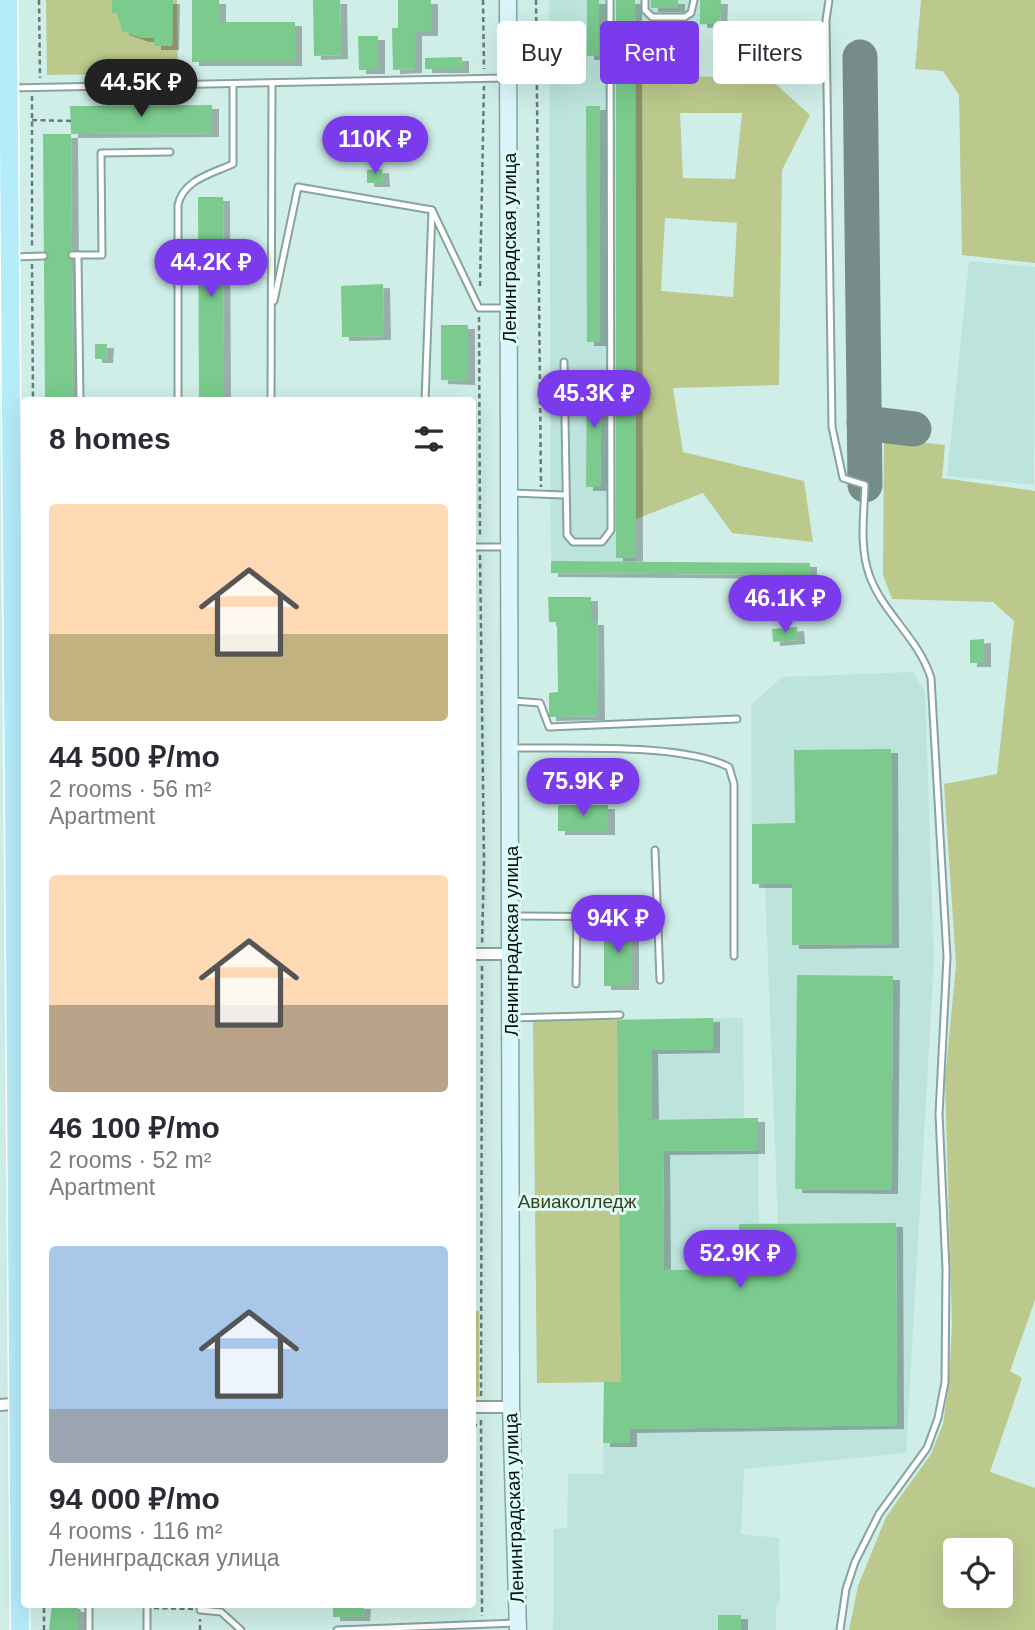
<!DOCTYPE html>
<meta charset="utf-8">
<style>
:root{--surface:#fff;--page:#f2f2f3;--text:#2b2b33;--muted:#7c7c81;--accent:#7c3aed}
body{margin:0;font-family:Helvetica,sans-serif;background:var(--page);color:var(--text);height:100vh;display:flex;flex-direction:column;font-size:26px;white-space:nowrap}
*{box-sizing:border-box;margin:0}
p{font-size:23px;color:var(--muted)}
.icon{flex:none;width:38px;height:38px;fill:none;stroke:currentColor;stroke-width:2;stroke-linecap:round;stroke-linejoin:round}
.map{position:relative;flex:1;overflow:hidden}
.side{position:absolute;left:21px;top:397px;width:455px;height:1211px;display:flex;flex-direction:column;background:var(--surface);border-radius:7px;box-shadow:0 7px 28px #0002}
.side>*{flex:none}
.top-card{position:absolute;left:497px;top:21px;width:432px;height:63px;display:flex;gap:14px}
.tools{position:absolute;left:943px;top:1538px;display:grid;gap:14px}
.tools a{display:grid;place-items:center;width:70px;height:70px;border-radius:7px;background:var(--surface);box-shadow:0 7px 28px #0002;font-size:35px}
.price{position:absolute;translate:-50% -60px;padding:0 16px;border-radius:24px;background:var(--accent);color:#fff;font-size:23px;line-height:46px;filter:drop-shadow(0 2px 4px #0008)}
.price::after{content:'';position:absolute;left:50%;top:42px;width:21px;height:16px;margin-left:-10px;background:inherit;clip-path:polygon(0 0,100% 0,50% 100%)}
.price.on{background:#222;color:#fff}
ul{padding:0;list-style:none}
li{display:grid;align-content:center;gap:14px;height:371px;padding:0 28px}
li span{display:grid;place-items:center;height:217px;border-radius:7px;color:#555}
li>.icon{margin-inline-start:auto}
span .icon{width:126px;height:126px;fill:#fffc;stroke-width:1}
li b{font-size:30px}
h2{display:flex;justify-content:space-between;align-items:center;height:84px;padding:0 28px;font-size:30px}
.tag{padding:0 24px;border-radius:7px;background:var(--surface);box-shadow:0 7px 28px #0002;font-size:24px;line-height:63px}
.tag.on{background:var(--accent);color:#fff}
.map>svg:first-child{display:block}
.built{fill:#bce4dc}
.green{fill:#bcc98c;fill-rule:evenodd}
.lines{fill:none;stroke-linecap:round;stroke-linejoin:round}
.taxiway{stroke:#768c88;stroke-width:35}
.building{fill:#7acb8d;filter:url(#shadow)}
.service-casing{stroke:#87a49e;stroke-width:9}
.minor-casing{stroke:#87a49e;stroke-width:14}
.secondary-casing{stroke:#87a49e;stroke-width:19}
.primary-casing{stroke:#fff;stroke-width:21}
.path{stroke:#667a77;stroke-width:2.5;stroke-dasharray:5 3.5;stroke-linecap:butt}
.service{stroke:#fff;stroke-width:5}
.minor{stroke:#fff;stroke-width:10}
.secondary{stroke:#daf6fc;stroke-width:16}
.primary{stroke:#b5ecfa;stroke-width:18}
.labels{text-anchor:middle;dominant-baseline:central;stroke-width:6;stroke-linejoin:round;paint-order:stroke}
.street-label{font-size:19px;fill:#06100f;stroke:#ddfbf5}
.park-label{font-size:19px;fill:#3b421b;stroke:#ddfbf5}
</style>
<div class="map">
<svg width="1035" height="1630" viewBox="0 0 1035 1630">
<defs>
<filter id="shadow"><feDropShadow dx="7" dy="4" stdDeviation="0" flood-color="#0004"/></filter>
</defs>
<rect width="100%" height="100%" fill="#cfeee8"/>
<g class="built">
<polygon points="549,0 721,0 720,24 716,26 635,25 636,562 551,561"/>
<polygon points="969,261 1035,267 1034,485 947,476"/>
<polygon points="913,672 925,692 934,960 906,1453 744,1469 741,1534 779,1538 780,1600 776,1606 776,1630 553,1630 554,1529 567,1528 568,1474 603,1474 604,1382 537,1383 533,1020 743,1018 744,1118 758,1118 759,1223 778,1224 765,885 752,884 751,705 782,677"/>
</g>
<g class="green">
<polygon points="46,0 177,0 178,73 47,75"/>
<polygon points="921,0 1035,0 1035,263 962,255 959,95 943,71 915,69"/>
<path d="M 635,75 L 769,78 L 810,115 L 782,170 L 779,385 L 673,388 L 683,452 L 804,481 L 813,542 L 732,533 L 703,493 L 636,519 ZM 680,113 L 742,113 L 735,179 L 683,178 ZM 665,218 L 737,223 L 733,297 L 661,291 Z"/>
<path d="M 884,438 L 945,445 L 942,478 L 1035,491 L 1035,1300 L 1010,1371 L 1022,1378 L 990,1472 L 1035,1488 L 1035,1630 L 849,1630 L 858,1586 L 886,1517 L 931,1454 L 943,1424 L 949,1381 L 952,1324 L 945,1080 L 956,965 L 944,784 L 997,774 L 1014,621 L 993,602 L 892,599 L 883,575 ZM 1001,1550 L 1001,1596 L 956,1596 L 956,1550 Z"/>
<polygon points="533,1020 617,1020 621,1382 537,1383"/>
<polygon points="472,1311 479,1311 479,1397 473,1397"/>
</g>
<g class="lines">
<g class="taxiway">
<polyline points="860,57 865,485"/>
<polyline points="864,423 914,429"/>
</g>
</g>
<g class="building">
<polygon points="112,0 173,0 172,46 154,46 154,38 142,38 122,31 117,13 112,13"/>
<polygon points="192,0 219,0 219,22 295,22 295,62 192,62"/>
<polygon points="313,0 340,0 341,55 314,56"/>
<polygon points="398,0 431,0 431,32 415,32 415,69 393,70 392,28 398,28"/>
<rect x="587" y="0" width="12" height="56"/>
<polygon points="616,0 635,0 636,558 616,558"/>
<rect x="651" y="0" width="27" height="8"/>
<polygon points="700,0 721,0 720,24 700,24"/>
<polygon points="358,36 378,36 378,70 359,70"/>
<polygon points="462,57 462,69 425,69 425,58"/>
<polygon points="212,105 212,133 71,134 70,106"/>
<polygon points="586,106 600,106 600,342 587,342"/>
<polygon points="43,134 71,134 73,401 45,401"/>
<polygon points="381,138 382,155 344,156 344,139"/>
<polygon points="382,169 383,183 367,183 367,170"/>
<polygon points="198,197 223,197 224,401 199,401"/>
<polygon points="383,284 384,336 342,337 341,286"/>
<polygon points="441,325 468,325 468,381 441,380"/>
<polygon points="95,344 107,344 106,359 95,359"/>
<polygon points="587,374 602,374 600,487 586,487"/>
<polygon points="551,561 810,563 810,575 551,573"/>
<polygon points="548,597 591,597 591,621 597,621 598,716 549,717 549,693 558,692 557,622 549,622"/>
<polygon points="797,627 798,640 773,642 772,629"/>
<polygon points="984,639 984,663 970,663 970,640"/>
<polygon points="891,749 892,944 792,945 792,884 752,884 752,824 795,823 794,750"/>
<rect x="558" y="805" width="50" height="26"/>
<rect x="604" y="924" width="28" height="62"/>
<polygon points="797,975 893,976 891,1190 795,1189"/>
<polygon points="713,1018 713,1049 651,1050 652,1120 758,1118 758,1150 663,1151 664,1270 739,1269 739,1224 896,1223 897,1425 630,1429 630,1443 603,1443 604,1382 621,1382 617,1020"/>
<polygon points="52,1605 73,1605 74,1608 78,1608 78,1630 49,1630"/>
<polygon points="333,1605 364,1605 363,1617 333,1617"/>
<rect x="718" y="1615" width="23" height="15"/>
</g>
<g class="lines">
<g class="service-casing">
<g id="service">
<polyline points="645,0 645,10 652,17 685,17 691,13 694,0"/>
<path d="M 829,0 L 826,20 L 832,427 L 843,478 L 865,485 C 864,515 859,548 870,577 C 884,614 919,639 931,678 L 947,957 L 939,1114 L 946,1269 L 945,1382 L 938,1418 L 927,1448 L 879,1514 L 855,1562 L 846,1589 L 840,1630"/>
<polyline points="11,88 505,78"/>
<polyline points="72,255 102,255 101,153 170,152"/>
<polyline points="78,255 80,401"/>
<polyline points="13,257 44,256"/>
<polyline points="274,301 298,187 432,210"/>
<polyline points="564,362 567,535 573,542 602,542 611,530 610,0"/>
<path d="M 178,401 L 178,205 C 183,180 211,174 233,164 L 233,84"/>
<polyline points="271,401 272,83"/>
<polyline points="425,401 432,210 479,308 505,308"/>
<polyline points="512,493 564,495"/>
<polyline points="472,547 508,547"/>
<polyline points="513,701 540,703 549,727 737,719"/>
<path d="M 513,748 C 570,749 681,743 729,767 L 734,784 L 734,956"/>
<polyline points="655,850 660,980"/>
<polyline points="513,916 657,917"/>
<polyline points="576,984 577,916"/>
<polyline points="511,1018 620,1015"/>
<polyline points="89,1605 89,1630"/>
<polyline points="147,1605 147,1630"/>
<polyline points="200,1610 221,1612 241,1630"/>
<polyline points="337,1630 514,1623"/>
</g>
</g>
<g class="minor-casing">
<g id="minor">
<polyline points="472,954 511,954"/>
<polyline points="0,1405 22,1403"/>
<polyline points="472,1407 511,1407"/>
</g>
</g>
<g class="secondary-casing">
<polyline id="secondary" points="508,0 511,1407 518,1630"/>
</g>
<g class="primary-casing">
<polyline id="primary" points="8,0 20,1630"/>
</g>
<g class="path">
<polyline points="39,0 40,78"/>
<polyline points="483,0 484,69"/>
<polyline points="536,0 541,487"/>
<polyline points="32,96 32,247"/>
<polyline points="32,120 71,121"/>
<polyline points="32,264 33,401"/>
<polyline points="480,286 484,86"/>
<polyline points="479,317 480,538"/>
<polyline points="480,555 484,863 482,944"/>
<polyline points="481,1396 482,965"/>
<polyline points="481,1420 482,1616"/>
<polyline points="472,1425 481,1425"/>
<polyline points="102,1605 137,1607"/>
<polyline points="154,1608 193,1609"/>
<polyline points="44,1630 44,1605"/>
<polyline points="200,1630 200,1619"/>
</g>
<use href="#service" class="service"/>
<use href="#minor" class="minor"/>
<use href="#secondary" class="secondary"/>
<use href="#primary" class="primary"/>
</g>
<g class="labels">
<g class="street-label">
<text transform="translate(509 248) rotate(-90)">Ленинградская улица</text>
<text transform="translate(511 941) rotate(-90)">Ленинградская улица</text>
<text transform="translate(514 1508) rotate(-92)">Ленинградская улица</text>
</g>
<g class="park-label">
<text x="577" y="1201">Авиаколледж</text>
</g>
</g>
</svg>
<div class="tools">
<a><svg class="icon" aria-label="locate" viewBox="0 0 24 24"><circle cx="12" cy="12" r="6"/><path d="M12 2v4M12 18v4M2 12h4M18 12h4"/></svg></a>
</div>
<b class="price on" style="left:141px;top:119px">44.5K ₽</b>
<b class="price" style="left:375px;top:176px">110K ₽</b>
<b class="price" style="left:211px;top:299px">44.2K ₽</b>
<b class="price" style="left:594px;top:430px">45.3K ₽</b>
<b class="price" style="left:785px;top:635px">46.1K ₽</b>
<b class="price" style="left:583px;top:818px">75.9K ₽</b>
<b class="price" style="left:618px;top:955px">94K ₽</b>
<b class="price" style="left:740px;top:1290px">52.9K ₽</b>
<div class="top-card">
<a class="tag">Buy</a>
<a class="tag on">Rent</a>
<a class="tag">Filters</a>
</div>
<section class="side">
<h2>8 homes<svg class="icon" aria-label="filters" viewBox="0 0 24 24"><path d="M4 7h16M4 17h16"/><circle cx="9" cy="7" r="2"/><circle cx="15" cy="17" r="2"/></svg></h2>
<ul>
<li><span style="background:linear-gradient(#ffd9b3 60%,#c2b280 0)"><svg class="icon" aria-label="home" viewBox="0 0 24 24"><path d="M3 11l9-7 9 7M6 9v11h12V9"/></svg></span><div><b>44 500 ₽/mo</b><p>2 rooms · 56 m²</p><p>Apartment</p></div></li>
<li><span style="background:linear-gradient(#ffd9b3 60%,#b9a48a 0)"><svg class="icon" aria-label="home" viewBox="0 0 24 24"><path d="M3 11l9-7 9 7M6 9v11h12V9"/></svg></span><div><b>46 100 ₽/mo</b><p>2 rooms · 52 m²</p><p>Apartment</p></div></li>
<li><span style="background:linear-gradient(#a9c7e8 75%,#9aa5b1 0)"><svg class="icon" aria-label="home" viewBox="0 0 24 24"><path d="M3 11l9-7 9 7M6 9v11h12V9"/></svg></span><div><b>94 000 ₽/mo</b><p>4 rooms · 116 m²</p><p>Ленинградская улица</p></div></li>
</ul>
</section>
</div>
